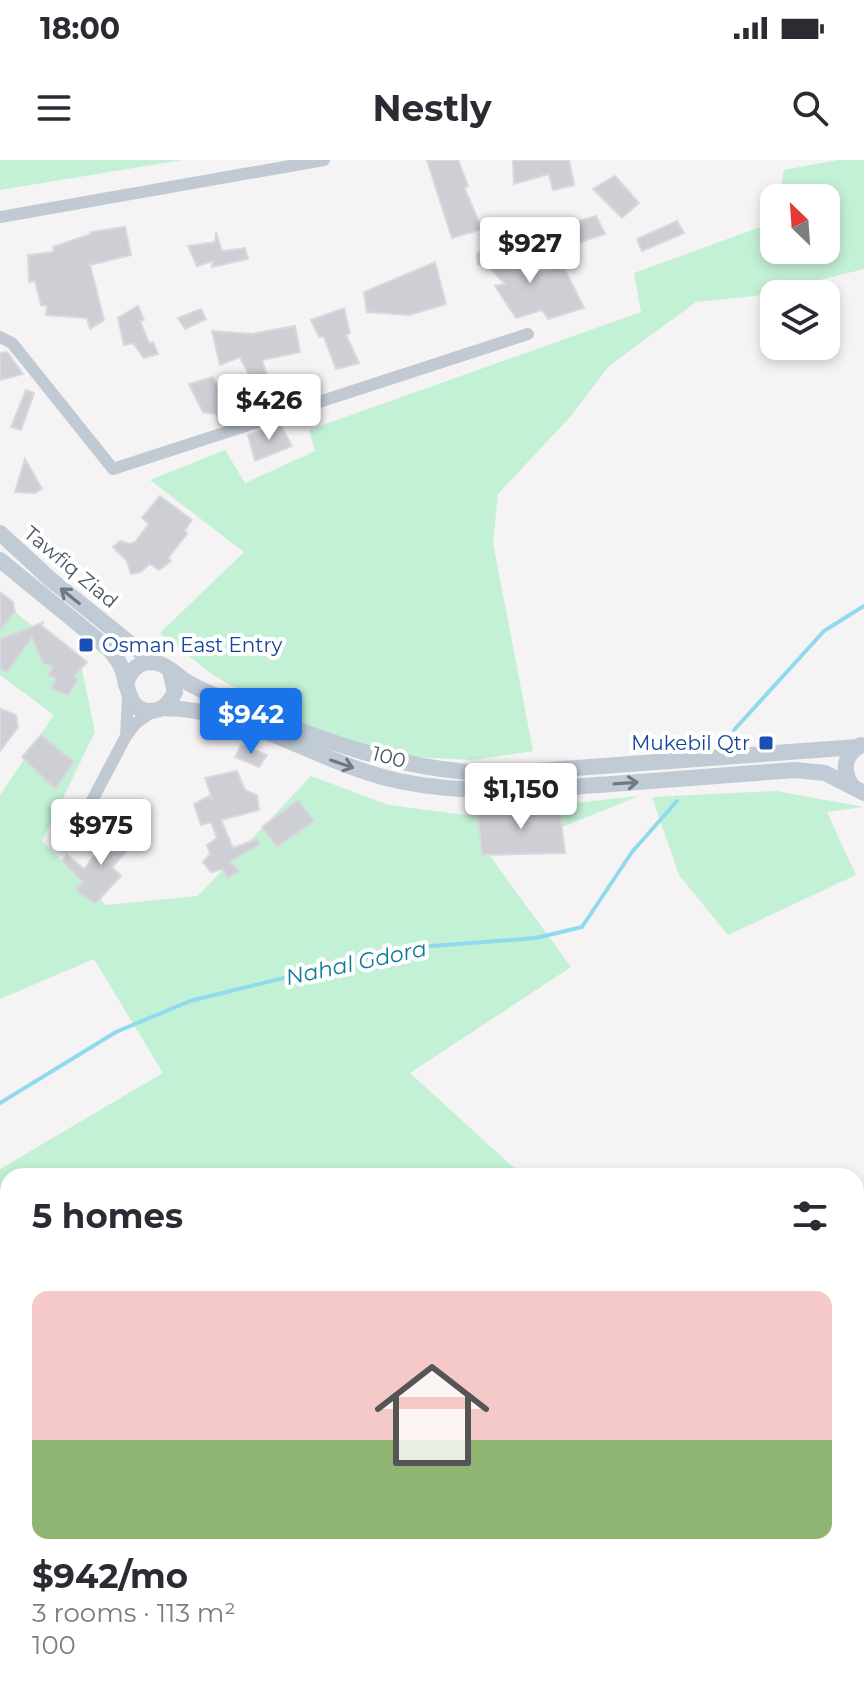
<!DOCTYPE html>
<meta charset="utf-8">
<style>
:root{--surface:#fff;--page:#f7f7f7;--text:#2b2b33;--muted:#7c7c81;--accent:#1a73e8}
body{margin:0;font-family:Montserrat,sans-serif;background:var(--page);color:var(--text);height:100vh;display:flex;flex-direction:column;font-size:30px;white-space:nowrap}
*{box-sizing:border-box;margin:0}
p{font-size:26px;color:var(--muted)}
.icon{flex:none;width:44px;height:44px;fill:none;stroke:currentColor;stroke-width:2;stroke-linecap:round;stroke-linejoin:round}
.map{position:relative;flex:1;overflow:hidden}
.panel{position:absolute;left:0px;top:1008px;width:864px;height:538px;display:flex;flex-direction:column;background:var(--surface);border-radius:24px 24px 0 0;box-shadow:0 4px 12px #0003}
.panel>*{flex:none}
.needle{width:52px;rotate:335deg}
.buttons{position:absolute;left:760px;top:24px;display:grid;gap:16px}
.buttons a{display:grid;place-items:center;width:80px;height:80px;border-radius:16px;background:var(--surface);box-shadow:0 4px 12px #0003;font-size:40px}
.price{position:absolute;translate:-50% -68px;padding:0 18px;border-radius:8px;background:#fff;color:#222;font-size:26px;line-height:52px;filter:drop-shadow(0 2px 4px #0008)}
.price::after{content:'';position:absolute;left:50%;top:48px;width:24px;height:18px;margin-left:-12px;background:inherit;clip-path:polygon(0 0,100% 0,50% 100%)}
.price.on{background:var(--accent);color:#fff}
ul{padding:0;list-style:none}
li{display:grid;align-content:center;gap:16px;height:424px;padding:0 32px}
li span{display:grid;place-items:center;height:248px;border-radius:16px;color:#555}
li>.icon{margin-inline-start:auto}
span .icon{width:144px;height:144px;fill:#fffc;stroke-width:1}
li b{font-size:34px}
h2{display:flex;justify-content:space-between;align-items:center;height:96px;padding:0 32px;font-size:34px}
.status{display:flex;justify-content:space-between;align-items:center;height:56px;padding:0 40px;background:var(--surface);direction:ltr}
.status svg{height:22px;fill:currentColor}
header{display:flex;justify-content:space-between;align-items:center;height:104px;padding:0 32px;background:var(--surface);font-size:36px;font-weight:700}
.map>svg:first-child{display:block}
.green{fill:#c3f1d5}
.lines{fill:none;stroke-linecap:round;stroke-linejoin:round}
.stream{stroke:#90daee;stroke-width:4}
.building{fill:#cdcfd5;stroke:#d7d9de;stroke-width:2}
.path{stroke:#7ad0a6;stroke-width:2;stroke-dasharray:6 4;stroke-linecap:butt}
.minor{stroke:#c1cad2;stroke-width:12}
.secondary{stroke:#c1cbd6;stroke-width:16}
.oneway{stroke:#6e7984}
.transit-dot{fill:#1a4fb4;stroke:#fff;stroke-width:3}
.labels{text-anchor:middle;dominant-baseline:central;stroke-width:8;stroke-linejoin:round;paint-order:stroke}
.street-label{font-size:20px;fill:#4a5661;stroke:#fff}
.transit-label{font-size:20px;fill:#164399;stroke:#fff;text-anchor:start}
.water-label{font-size:22px;font-style:italic;fill:#0c7c9b;stroke:#fff}
</style>
<div class="status"><b>18:00</b><svg viewBox="0 0 49 12"><path d="M0 12V9h3v3zM5 12V6h3v6zM10 12V3h3v9zM15 12V0h3v12zM26 1h20v11H26zM47 4h2v5h-2z"/></svg></div>
<header><svg class="icon" aria-label="menu" viewBox="0 0 24 24"><path d="M4 6h16M4 12h16M4 18h16"/></svg>Nestly<svg class="icon" aria-label="search" viewBox="0 0 24 24"><circle cx="10" cy="10" r="6"/><path d="M15 15l6 6"/></svg></header>
<div class="map">
<svg width="864" height="1545" viewBox="0 0 864 1545">
<rect width="100%" height="100%" fill="#f5f3f3"/>
<g class="green">
<polygon points="0,0 182,0 0,30"/>
<polygon points="838,0 864,0 864,109 755,136 696,142 609,206 570,257 498,334 493,383 533,591 472,600 396,596 323,579 213,515 160,473 244,392 150,320 225,290 245,323 315,291 309,270 641,152 634,113 774,62 774,90 826,90 826,38 779,38 784,10"/>
<polygon points="0,440 81,505 95,572 42,681 106,745 198,736 311,616 389,645 465,655 639,636 490,696 571,807 410,913 523,1016 8,1016 8,1538 498,1538 500,1545 0,1545 0,1009 163,913 94,799 0,839 0,635 54,555 0,515"/>
<polygon points="776,631 864,647 827,652 856,715 728,775 679,715 652,637"/>
<polygon points="864,1514 864,1545 798,1545 810,1538 856,1538 856,1517"/>
</g>
<g class="lines">
<g class="stream">
<polyline points="734,570 824,471 864,446"/>
<polyline points="0,943 116,872 190,841 406,788 536,778 582,767 632,692 677,641"/>
<polyline points="856,1440 864,1436"/>
<polyline points="672,1545 681,1538"/>
</g>
</g>
<g class="building">
<polygon points="427,0 458,0 468,26 464,27 482,69 452,78"/>
<polygon points="513,0 569,0 574,25 553,30 549,14 514,24"/>
<polygon points="615,16 639,43 622,58 593,29"/>
<polygon points="596,56 605,74 575,84 563,66"/>
<polygon points="677,61 684,73 642,91 637,79"/>
<polygon points="125,67 131,95 90,105 104,160 90,169 87,158 46,155 47,146 41,145 35,121 29,122 28,95 54,92 53,87 91,74 91,72"/>
<polygon points="216,72 222,91 245,88 248,99 212,107 213,101 197,106 188,86 215,82"/>
<polygon points="513,82 524,115 563,106 584,148 548,159 542,150 516,158 495,126 505,124 486,104 478,105 477,94 485,89"/>
<polygon points="435,102 446,144 409,155 367,152 364,132"/>
<polygon points="138,146 144,160 140,161 149,183 153,182 158,194 144,198 133,183 124,185 118,158"/>
<polygon points="344,148 350,173 346,175 359,203 336,209 324,177 319,177 311,160"/>
<polygon points="201,149 206,159 185,169 178,158"/>
<polygon points="295,166 300,192 262,200 271,228 257,231 240,197 220,205 212,171 252,174"/>
<polygon points="7,192 23,214 0,220 0,193"/>
<polygon points="213,217 234,260 220,264 216,254 203,252 189,224"/>
<polygon points="26,230 34,233 21,270 11,267"/>
<polygon points="280,264 292,286 255,301 248,275"/>
<polygon points="25,299 42,329 35,333 15,332"/>
<polygon points="160,336 192,360 185,370 187,374 168,398 171,401 159,410 150,404 140,412 131,414 127,401 113,387 120,381 129,384 135,382 149,364 142,358"/>
<polygon points="0,432 13,442 15,452 0,470"/>
<polygon points="44,462 41,465 87,502 74,516 78,520 68,535 51,528 56,519 48,515 53,507 43,503 32,478 7,512 0,508 0,479"/>
<polygon points="0,549 16,555 18,567 0,591"/>
<polygon points="41,575 74,602 55,629 22,597"/>
<polygon points="241,585 267,595 259,607 235,597"/>
<polygon points="237,611 245,630 257,635 259,650 221,660 233,688 257,679 260,684 230,702 239,711 227,718 223,709 211,712 203,702 210,694 207,685 217,678 211,662 201,665 194,644 209,636 212,638 205,618"/>
<polygon points="298,640 314,661 277,687 262,667"/>
<polygon points="559,645 565,693 482,695 477,649"/>
<polygon points="116,667 134,683 112,707 121,716 95,744 76,730 83,722 62,701 67,695 84,709"/>
</g>
<g class="lines">
<g class="path">
<polyline points="856,1500 864,1497"/>
<polyline points="748,1545 765,1538"/>
</g>
<g class="minor">
<polyline points="0,57 324,0"/>
<polyline points="0,177 12,183 113,309 528,174"/>
<polyline points="126,576 128,537"/>
<polyline points="76,671 126,576 136,563 153,551"/>
</g>
<g class="secondary">
<polyline points="0,373 50,419 153,502"/>
<path d="M 0,400 L 109,489 C 115,496 121,503 123,512 C 128,529 130,557 157,550 C 166,548 171,540 175,532 L 170,511"/>
<path d="M 126,525 C 129,511 140,499 157,503 C 167,505 178,516 187,522 C 198,529 210,533 221,538 C 313,577 407,616 509,613 L 857,587"/>
<path d="M 162,548 C 245,548 319,604 399,621 C 470,636 541,629 612,624 C 673,619 734,615 795,610 L 825,613 L 864,633"/>
<path d="M 853,627 C 841,611 844,595 861,585"/>
</g>
</g>
<defs><path id="oneway-shaft" d="M-6 0H5M1.5-3L5.5 0L1.5 3" fill="none" stroke-width="1.6" stroke-linecap="round" stroke-linejoin="round" transform="scale(2)"/></defs>
<g class="oneway">
<use href="#oneway-shaft" transform="translate(70 436) rotate(-141)"/>
<use href="#oneway-shaft" transform="translate(342 604) rotate(19)"/>
<use href="#oneway-shaft" transform="translate(626 623) rotate(-4)"/>
</g>
<g class="transit-dot">
<rect x="78" y="477" width="16" height="16" rx="4"/>
<rect x="758" y="575" width="16" height="16" rx="4"/>
</g>
<g class="labels">
<g class="street-label">
<text transform="translate(71 407) rotate(40)">Tawfiq Ziad</text>
<text transform="translate(389 597) rotate(15)">100</text>
</g>
<g class="transit-label">
<text x="102" y="485">Osman East Entry</text>
<text x="750" y="583" text-anchor="end">Mukebil Qtr</text>
</g>
<g class="water-label">
<text transform="translate(356 803) rotate(-12)">Nahal Gdora</text>
</g>
</g>
</svg>
<div class="buttons">
<a><svg class="needle" viewBox="-14 -14 28 28"><path d="M0-13l5 13h-10z" fill="#e53935"/><path d="M0 13l5-13h-10z" fill="#7c7c81"/></svg></a>
<a><svg class="icon" aria-label="layers" viewBox="0 0 24 24"><path d="M12 4l9 5-9 5-9-5zM3 14l9 5 9-5"/></svg></a>
</div>
<b class="price" style="left:530px;top:125px">$927</b>
<b class="price" style="left:269px;top:282px">$426</b>
<b class="price on" style="left:251px;top:596px">$942</b>
<b class="price" style="left:521px;top:671px">$1,150</b>
<b class="price" style="left:101px;top:707px">$975</b>
<section class="panel">
<h2>5 homes<svg class="icon" aria-label="filters" viewBox="0 0 24 24"><path d="M4 7h16M4 17h16"/><circle cx="9" cy="7" r="2"/><circle cx="15" cy="17" r="2"/></svg></h2>
<ul>
<li><span style="background:linear-gradient(#f6c9c9 60%,#8fb573 0)"><svg class="icon" aria-label="home" viewBox="0 0 24 24"><path d="M3 11l9-7 9 7M6 9v11h12V9"/></svg></span><div><b>$942/mo</b><p>3 rooms · 113 m²</p><p>100</p></div></li>
</ul>
</section>
</div>
